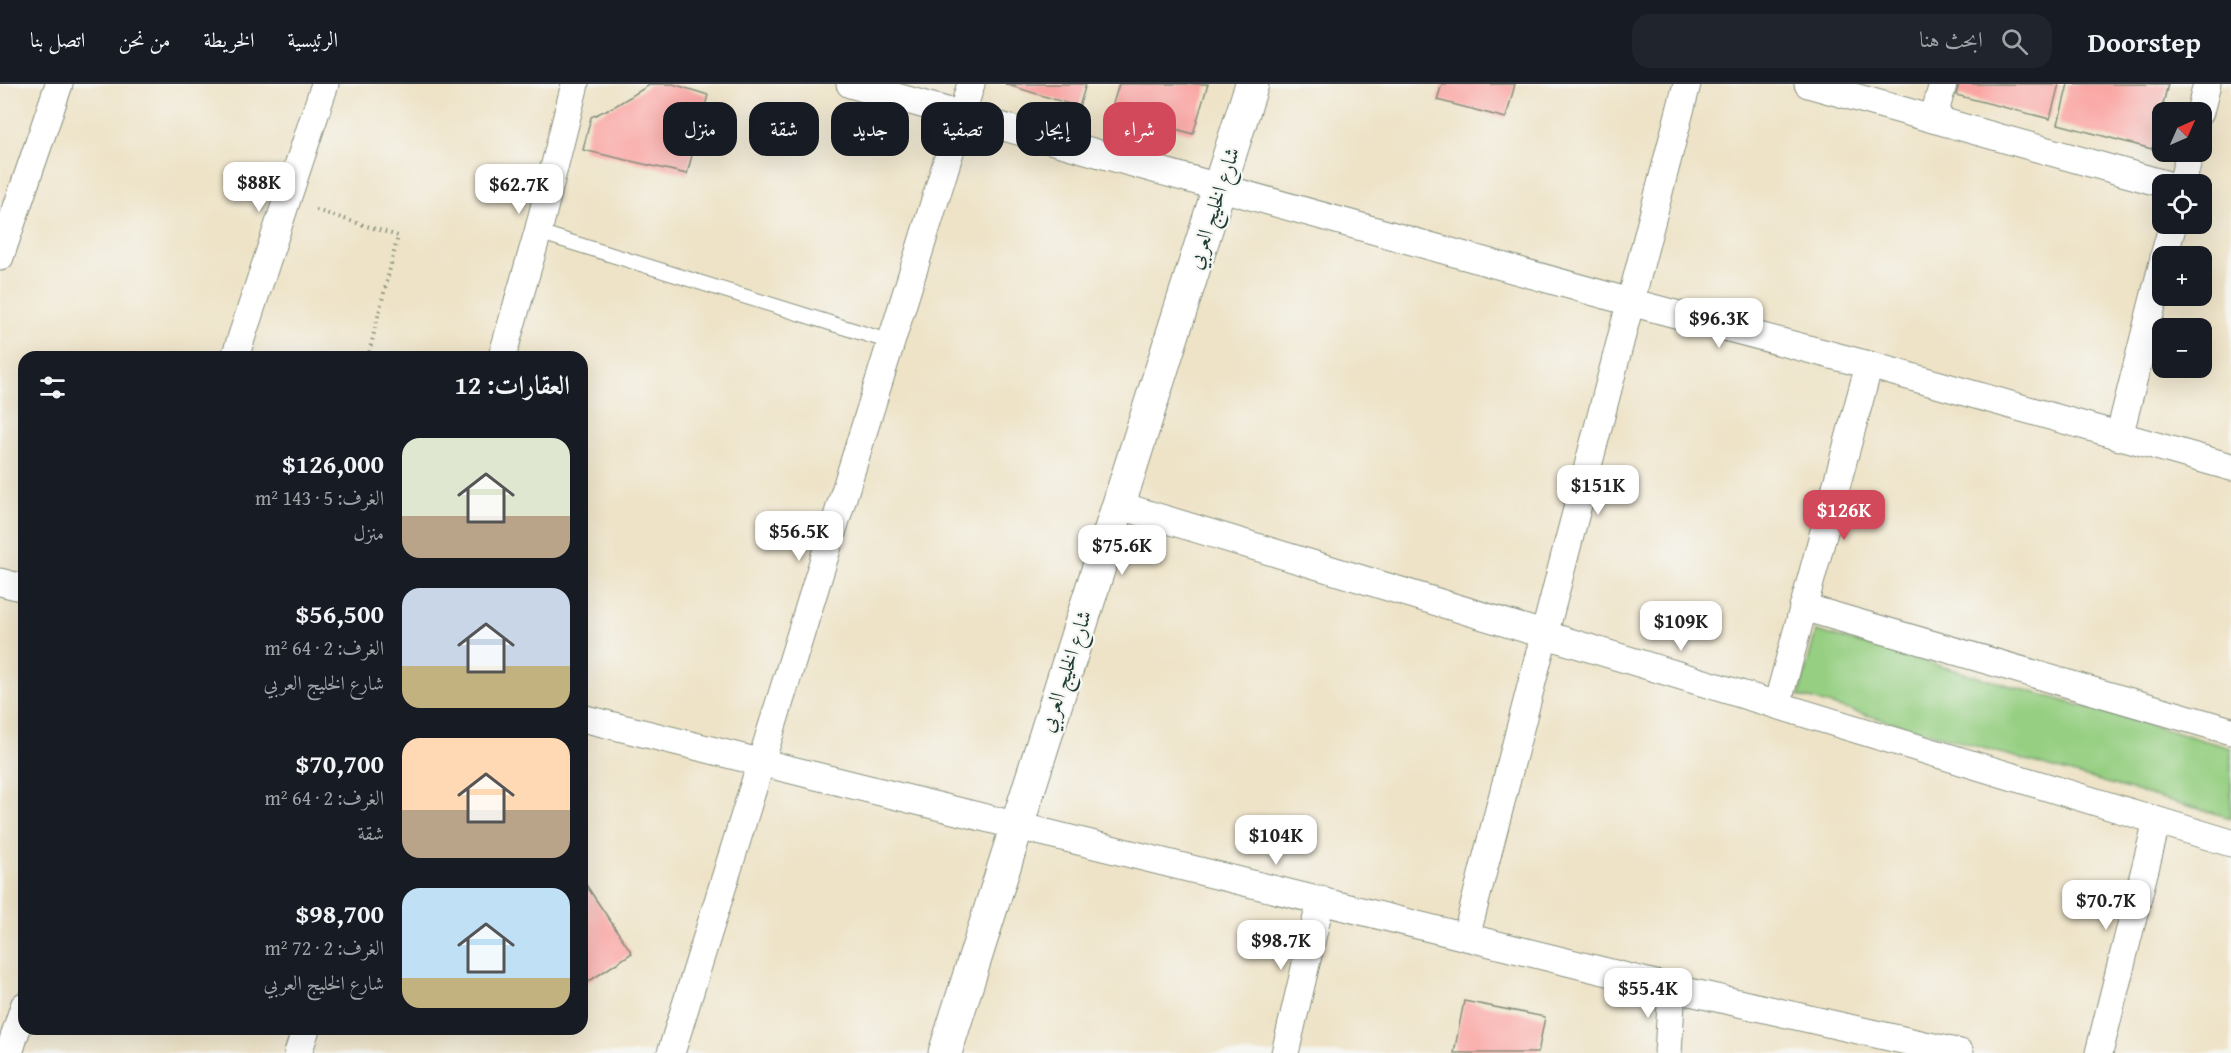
<!DOCTYPE html>
<html lang="ar">
<meta charset="utf-8">
<style>
:root{--surface:#171b24;--page:#20242c;--text:#f1f3f6;--muted:#9ea1a6;--line:#363941;--accent:#d1495b}
body{margin:0;font-family:"Gentium Book Plus",Amiri,serif;background:var(--page);color:var(--text);direction:rtl;height:100vh;display:flex;flex-direction:column;font-size:22px;white-space:nowrap}
*{box-sizing:border-box;margin:0}
p{font-size:20px;color:var(--muted)}
.icon{flex:none;width:33px;height:33px;fill:none;stroke:currentColor;stroke-width:2;stroke-linecap:round;stroke-linejoin:round}
.map{position:relative;flex:1;overflow:hidden;direction:ltr}
.side{position:absolute;left:18px;top:267px;width:570px;height:684px;display:flex;flex-direction:column;background:var(--surface);border-radius:18px;box-shadow:0 6px 24px #0002;direction:rtl}
.side>*{flex:none}
.banner{position:absolute;left:606px;top:18px;width:570px;height:54px;direction:rtl;display:flex;gap:12px}
.needle{width:39px;rotate:45deg}
.buttons{position:absolute;left:2152px;top:18px;display:grid;gap:12px}
.buttons a{display:grid;place-items:center;width:60px;height:60px;border-radius:12px;background:var(--surface);box-shadow:0 6px 24px #0002;font-size:30px}
.price{position:absolute;translate:-50% -51px;padding:0 14px;border-radius:12px;background:#fff;color:#222;font-size:20px;line-height:39px;filter:drop-shadow(0 2px 3px #0008)}
.price::after{content:'';position:absolute;left:50%;top:36px;width:18px;height:14px;margin-left:-9px;background:inherit;clip-path:polygon(0 0,100% 0,50% 100%)}
.price.selected{background:var(--accent);color:#fff}
ul{padding:0;list-style:none}
li{display:flex;align-items:center;gap:18px;height:150px;padding:0 18px}
li span{display:grid;place-items:center;flex:none;width:168px;height:120px;border-radius:18px;color:#555}
li>.icon{margin-inline-start:auto}
span .icon{width:72px;height:72px;fill:#fffc;stroke-width:1}
li b{font-size:26px}
h2{display:flex;justify-content:space-between;align-items:center;height:72px;padding:0 18px;font-size:26px}
.tag{padding:0 21px;border-radius:18px;background:var(--surface);box-shadow:0 6px 24px #0002;font-size:21px;line-height:54px}
.tag.selected{background:var(--accent);color:#fff}
header{display:flex;align-items:center;gap:36px;box-sizing:border-box;height:84px;padding:0 30px;background:var(--surface);border-bottom:2px solid var(--line)}
header strong{font-size:28px}
nav{display:flex;gap:33px;margin-inline-start:auto;font-size:21px}
.search{width:420px;height:54px;background:var(--page);display:flex;align-items:center;gap:15px;box-sizing:border-box;padding:0 21px;border-radius:18px;color:var(--muted);font-size:22px}
.map>svg:first-child{display:block}
.green{fill:#96cf82;stroke:#5a865b;stroke-width:1.5}
.building{fill:#faa5a3}
.lines{fill:none;stroke-linecap:round;stroke-linejoin:round}
.lane-casing{stroke:#86907e;stroke-width:16}
.street-casing{stroke:#86907e;stroke-width:29}
.secondary-casing{stroke:#86907e;stroke-width:35}
.path{stroke:#86907e;stroke-width:4;stroke-dasharray:1.5 4.5;stroke-linecap:butt}
.lane{stroke:#fff;stroke-width:14}
.street{stroke:#fff;stroke-width:27}
.secondary{stroke:#fff;stroke-width:33}
.labels{text-anchor:middle;dominant-baseline:central;stroke-width:4.5;stroke-linejoin:round;paint-order:stroke}
.street-label{font-size:21px;fill:#1f3d34;stroke:#f6f6f2}
</style>
<header>
<strong>Doorstep</strong>
<div class="search"><svg class="icon" aria-label="search" viewBox="0 0 24 24"><circle cx="10" cy="10" r="6"/><path d="M15 15l6 6"/></svg>ابحث هنا</div>
<nav><a>الرئيسية</a><a>الخريطة</a><a>من نحن</a><a>اتصل بنا</a></nav>
</header>
<div class="map">
<svg width="2231" height="969" viewBox="0 0 2231 969">
<rect width="100%" height="100%" fill="#f6f6f2"/>
<filter id="ink" filterUnits="userSpaceOnUse"><feTurbulence type="fractalNoise" baseFrequency=".0167" numOctaves="2"/><feDisplacementMap in="SourceGraphic" scale="12" xChannelSelector="R" yChannelSelector="G"/><feConvolveMatrix kernelMatrix="1 2 1 2 8 2 1 2 1" color-interpolation-filters="sRGB"/></filter>
<filter id="wash" filterUnits="userSpaceOnUse"><feTurbulence type="fractalNoise" baseFrequency=".008" numOctaves="4" result="noise"/><feDisplacementMap in="SourceGraphic" scale="24" xChannelSelector="R" yChannelSelector="G"/><feGaussianBlur stdDeviation="1.35" result="paint"/><feColorMatrix in="noise" values="0 0 0 0 0 0 0 0 0 0 0 0 0 0 0 0 0 1.4 0 .05"/><feComposite in="paint" operator="in"/></filter>
<g filter="url(#wash)">
<rect width="100%" height="100%" fill="#eee3c7"/>
<polygon class="green" points="1816,547 2231,664 2231,734 1799,612"/>
<g id="blocks">
<g class="building">
<polygon points="651,0 673,0 708,11 687,90 583,66 591,33 615,22"/>
<polygon points="1005,0 1086,0 1079,23"/>
<polygon points="1119,0 1208,0 1193,50 1111,26"/>
<polygon points="1442,0 1515,0 1506,34 1437,16"/>
<polygon points="1959,0 2059,0 2050,35 1956,11"/>
<polygon points="2068,0 2168,0 2152,65 2058,40"/>
<polygon points="582,795 632,869 582,902"/>
<polygon points="1464,917 1545,933 1538,969 1454,969"/>
</g>
</g>
</g>
<g filter="url(#ink)">
<use href="#blocks" fill-opacity="0" stroke="#86907e" stroke-width="1.5"/>
<g class="lines">
<g class="lane-casing">
<polyline id="lane" points="538,148 891,258"/>
</g>
<g class="street-casing">
<g id="street">
<polyline points="850,0 1630,218 1869,281 2231,383"/>
<polyline points="1808,0 2165,100"/>
<polyline points="2200,28 2207,0"/>
<polyline points="1933,35 1943,0"/>
<polyline points="2182,100 2190,68"/>
<polyline points="2164,172 2173,140"/>
<polyline points="0,173 59,0"/>
<polyline points="235,273 325,0"/>
<polyline points="502,273 538,148 575,0"/>
<polyline points="2119,353 2163,178"/>
<polyline points="1118,421 2231,759"/>
<polyline points="0,498 24,504"/>
<polyline points="1803,523 2231,647"/>
<polyline points="1777,621 1869,281"/>
<polyline points="582,634 1672,904 1960,969"/>
<polyline points="1466,853 1687,0"/>
<polyline points="9,969 24,922"/>
<polyline points="298,969 306,945"/>
<polyline points="671,969 971,0"/>
<polyline points="1285,969 1321,816"/>
<polyline points="1668,969 1672,904"/>
<polyline points="2099,969 2157,737"/>
</g>
</g>
<g class="secondary-casing">
<polyline id="secondary" points="945,969 1252,0"/>
</g>
<polyline class="path" points="316,126 398,152 368,273"/>
<use href="#lane" class="lane"/>
<use href="#street" class="street"/>
<use href="#secondary" class="secondary"/>
</g>
</g>
<g class="labels">
<g class="street-label">
<text transform="translate(1213 124) rotate(-72)">شارع الخليج العربي</text>
<text transform="translate(1065 587) rotate(-72)">شارع الخليج العربي</text>
</g>
</g>
</svg>
<div class="buttons">
<a><svg class="needle" viewBox="-14 -14 28 28"><path d="M0-13l5 13h-10z" fill="#e53935"/><path d="M0 13l5-13h-10z" fill="#9ea1a6"/></svg></a>
<a><svg class="icon" aria-label="locate" viewBox="0 0 24 24"><circle cx="12" cy="12" r="6"/><path d="M12 2v4M12 18v4M2 12h4M18 12h4"/></svg></a>
<a>+</a>
<a>−</a>
</div>
<b class="price" style="left:259px;top:129px">$88K</b>
<b class="price" style="left:519px;top:131px">$62.7K</b>
<b class="price" style="left:1719px;top:265px">$96.3K</b>
<b class="price" style="left:1598px;top:432px">$151K</b>
<b class="price selected" style="left:1844px;top:457px">$126K</b>
<b class="price" style="left:799px;top:478px">$56.5K</b>
<b class="price" style="left:1122px;top:492px">$75.6K</b>
<b class="price" style="left:1681px;top:568px">$109K</b>
<b class="price" style="left:1276px;top:782px">$104K</b>
<b class="price" style="left:2106px;top:847px">$70.7K</b>
<b class="price" style="left:1281px;top:887px">$98.7K</b>
<b class="price" style="left:1648px;top:935px">$55.4K</b>
<div class="banner">
<a class="tag selected">شراء</a>
<a class="tag">إيجار</a>
<a class="tag">تصفية</a>
<a class="tag">جديد</a>
<a class="tag">شقة</a>
<a class="tag">منزل</a>
</div>
<section class="side">
<h2>العقارات: 12<svg class="icon" aria-label="filters" viewBox="0 0 24 24"><path d="M4 7h16M4 17h16"/><circle cx="9" cy="7" r="2"/><circle cx="15" cy="17" r="2"/></svg></h2>
<ul>
<li><span style="background:linear-gradient(#dfe7d0 65%,#b9a48a 0)"><svg class="icon" aria-label="home" viewBox="0 0 24 24"><path d="M3 11l9-7 9 7M6 9v11h12V9"/></svg></span><div><b>$126,000</b><p>الغرف: 5 · 143 m²</p><p>منزل</p></div></li>
<li><span style="background:linear-gradient(#c9d6e8 65%,#c2b280 0)"><svg class="icon" aria-label="home" viewBox="0 0 24 24"><path d="M3 11l9-7 9 7M6 9v11h12V9"/></svg></span><div><b>$56,500</b><p>الغرف: 2 · 64 m²</p><p>شارع الخليج العربي</p></div></li>
<li><span style="background:linear-gradient(#ffd9b3 60%,#b9a48a 0)"><svg class="icon" aria-label="home" viewBox="0 0 24 24"><path d="M3 11l9-7 9 7M6 9v11h12V9"/></svg></span><div><b>$70,700</b><p>الغرف: 2 · 64 m²</p><p>شقة</p></div></li>
<li><span style="background:linear-gradient(#bfe0f5 75%,#c2b280 0)"><svg class="icon" aria-label="home" viewBox="0 0 24 24"><path d="M3 11l9-7 9 7M6 9v11h12V9"/></svg></span><div><b>$98,700</b><p>الغرف: 2 · 72 m²</p><p>شارع الخليج العربي</p></div></li>
</ul>
</section>
</div>
